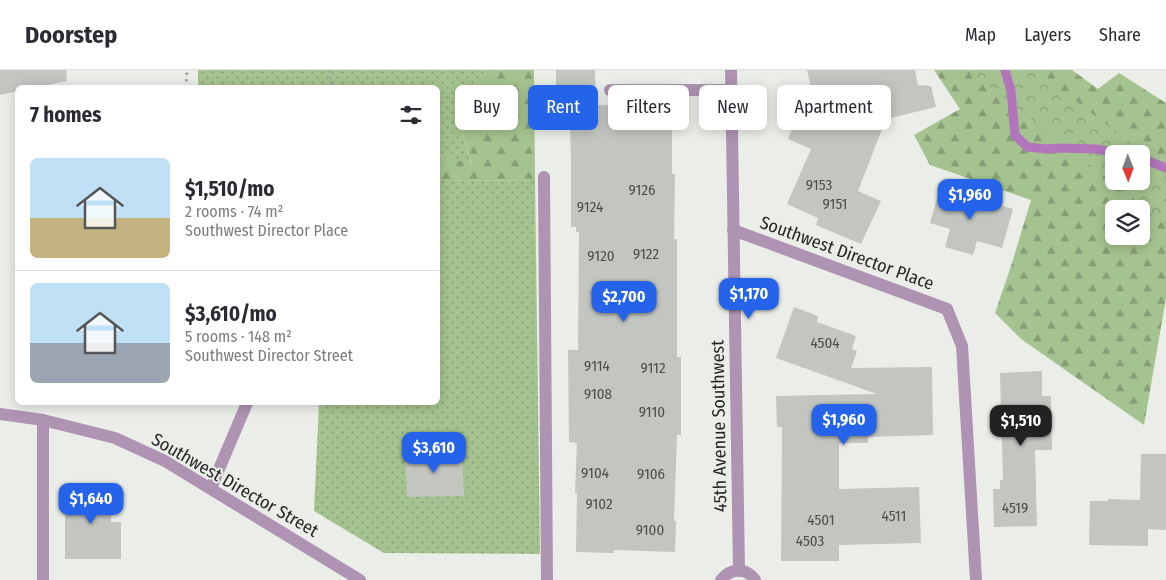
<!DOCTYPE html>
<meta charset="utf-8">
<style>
:root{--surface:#fff;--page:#f7f7f7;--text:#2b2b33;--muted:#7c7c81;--line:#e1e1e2;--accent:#2563eb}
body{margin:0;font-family:"Fira Sans Condensed",sans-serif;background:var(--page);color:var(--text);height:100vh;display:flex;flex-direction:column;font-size:19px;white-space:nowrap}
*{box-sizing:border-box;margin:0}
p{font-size:16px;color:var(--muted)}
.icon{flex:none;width:28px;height:28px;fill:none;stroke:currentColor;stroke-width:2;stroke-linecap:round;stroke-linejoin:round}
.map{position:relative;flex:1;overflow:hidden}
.details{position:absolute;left:15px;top:15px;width:425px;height:320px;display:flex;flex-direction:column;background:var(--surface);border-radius:8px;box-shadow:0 2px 12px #0003}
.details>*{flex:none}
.top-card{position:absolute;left:455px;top:15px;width:475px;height:45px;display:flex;gap:10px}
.needle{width:32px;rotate:179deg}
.fabs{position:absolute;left:1105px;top:75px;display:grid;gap:10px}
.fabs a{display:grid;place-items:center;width:45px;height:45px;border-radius:8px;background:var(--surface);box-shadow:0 2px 12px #0003;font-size:25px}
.price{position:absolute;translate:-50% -42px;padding:0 11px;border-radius:10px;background:var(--accent);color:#fff;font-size:16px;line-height:32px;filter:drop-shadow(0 1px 2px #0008)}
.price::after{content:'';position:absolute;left:50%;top:30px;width:15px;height:11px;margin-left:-8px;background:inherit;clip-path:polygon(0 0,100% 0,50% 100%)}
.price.on{background:#222;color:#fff}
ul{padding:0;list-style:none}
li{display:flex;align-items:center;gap:15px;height:125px;padding:0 15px}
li+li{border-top:1px solid var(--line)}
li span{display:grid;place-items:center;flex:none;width:140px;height:100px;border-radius:8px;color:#555}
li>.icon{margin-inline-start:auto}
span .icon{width:60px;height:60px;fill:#fffc;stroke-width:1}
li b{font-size:21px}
h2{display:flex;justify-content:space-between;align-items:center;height:60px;padding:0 15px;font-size:21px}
.tag{padding:0 18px;border-radius:8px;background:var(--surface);box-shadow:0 2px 12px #0003;font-size:18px;line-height:45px}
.tag.on{background:var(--accent);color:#fff}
header{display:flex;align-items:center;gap:30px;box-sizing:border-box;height:70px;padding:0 25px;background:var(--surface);border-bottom:1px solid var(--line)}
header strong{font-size:24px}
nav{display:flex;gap:28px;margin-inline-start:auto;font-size:18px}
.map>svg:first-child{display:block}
.grass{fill:url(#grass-dots)}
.forest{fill:url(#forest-firs);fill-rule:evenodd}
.park{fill:url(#park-crowns);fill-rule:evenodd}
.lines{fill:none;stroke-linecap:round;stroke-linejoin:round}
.stream{stroke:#b274bb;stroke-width:9}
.building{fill:#c2c5c0}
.path{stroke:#a6a8a4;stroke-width:3;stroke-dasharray:2.5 4;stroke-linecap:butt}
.service{stroke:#ae93b2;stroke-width:12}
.minor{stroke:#ae93b2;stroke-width:12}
.labels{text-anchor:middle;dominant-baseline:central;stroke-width:4;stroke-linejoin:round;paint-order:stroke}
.number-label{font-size:15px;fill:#4d4e4c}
.street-label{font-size:18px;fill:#262725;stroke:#eaede8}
</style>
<header>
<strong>Doorstep</strong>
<nav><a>Map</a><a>Layers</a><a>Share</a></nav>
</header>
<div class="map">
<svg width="1166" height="510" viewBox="0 0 1166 510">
<defs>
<pattern id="grass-dots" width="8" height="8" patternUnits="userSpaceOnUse" patternTransform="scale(1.25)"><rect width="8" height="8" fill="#a5c390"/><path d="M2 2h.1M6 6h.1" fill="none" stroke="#869e75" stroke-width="1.8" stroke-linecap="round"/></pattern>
<pattern id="forest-firs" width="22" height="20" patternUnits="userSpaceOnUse" patternTransform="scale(1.25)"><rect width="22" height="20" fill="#a5c390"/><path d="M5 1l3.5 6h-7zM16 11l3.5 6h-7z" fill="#869e75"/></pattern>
<pattern id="park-crowns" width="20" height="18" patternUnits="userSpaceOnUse" patternTransform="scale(1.25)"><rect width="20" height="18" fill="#a5c390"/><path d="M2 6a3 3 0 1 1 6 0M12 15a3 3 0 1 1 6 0" fill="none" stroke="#869e75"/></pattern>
</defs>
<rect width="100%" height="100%" fill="#eaede8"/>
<g class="grass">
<polygon points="198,0 487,0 454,34 472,96 438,83 438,18 198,17"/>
<polygon points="535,110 540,484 384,483 314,441 319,333 438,332 438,111"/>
</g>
<g class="forest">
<polygon points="487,0 534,0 535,110 438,111 438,83 472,95 454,34"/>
<path d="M 934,0 L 1072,0 L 1098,19 L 1119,3 L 1166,33 L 1166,228 L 1144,355 L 1021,269 L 995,243 L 1012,193 L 1031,130 L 930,95 L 914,65 L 960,39 ZM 1114,84 L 1141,84 L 1141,111 L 1114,111 ZM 1114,139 L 1141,139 L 1141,166 L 1114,166 Z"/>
</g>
<path class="park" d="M 968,0 L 1035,0 L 1166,100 L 1166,154 ZM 1114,84 L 1141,84 L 1141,111 L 1114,111 Z"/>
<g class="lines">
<g class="stream">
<polyline points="1005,0 1011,21 1015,65 1027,77 1047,79 1060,78 1096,79 1124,84"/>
<polyline points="1141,88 1166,98"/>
</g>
</g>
<g class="building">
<polygon points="0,0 66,0 67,11 34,18 18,18 18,21 0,25"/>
<polygon points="556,0 595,0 596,35 672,36 672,104 675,104 674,169 677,169 677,287 681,287 681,365 677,365 674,451 676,451 675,482 614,480 614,483 576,482 577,423 575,423 577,373 569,372 568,280 578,280 579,162 576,162 576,157 571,157 571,91 569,23 556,23"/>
<polygon points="807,0 915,0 918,15 931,16 936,37 886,49 858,121 881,131 861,174 816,155 818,148 787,134 811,79 788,69 810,13"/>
<polygon points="940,117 1013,139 1002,178 977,171 973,185 945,177 950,159 930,153"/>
<polygon points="794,237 818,246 817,252 856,266 852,279 857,281 851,298 932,297 933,365 868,367 868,373 839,373 839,419 919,417 921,473 839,475 839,491 781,491 782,374 782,357 777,357 776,326 877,324 776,288"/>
<polygon points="1042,301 1042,326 1051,326 1052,380 1035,380 1037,456 994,457 993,419 1000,419 1000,410 1003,410 1000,303"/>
<polygon points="462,380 464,426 407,427 405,381"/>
<polygon points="1141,384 1166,384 1166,460 1148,459 1148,476 1089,475 1090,431 1108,431 1108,429 1140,430"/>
<polygon points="65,417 111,417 111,452 121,452 121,489 65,489"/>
</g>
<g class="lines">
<g class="path">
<polyline points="329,0 331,18"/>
<polyline points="186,18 187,0"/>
</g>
<g class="service">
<polyline points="610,20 731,20"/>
<polyline points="544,107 547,510"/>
<polyline points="947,239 962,276 976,510"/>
<polyline points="211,418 247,333"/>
</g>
<g class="minor">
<polyline points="731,0 739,501"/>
<polyline points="733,160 947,239"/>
<polyline points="0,344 43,350 115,368 165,391 360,510"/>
<polyline points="43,350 43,510"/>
<path d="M 721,510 C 730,498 746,497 755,510"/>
</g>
</g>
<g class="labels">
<g class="number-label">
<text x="819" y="115">9153</text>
<text x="642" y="120">9126</text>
<text x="835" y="134">9151</text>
<text x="590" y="137">9124</text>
<text x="646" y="184">9122</text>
<text x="601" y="186">9120</text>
<text x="825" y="273">4504</text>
<text x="597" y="296">9114</text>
<text x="653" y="298">9112</text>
<text x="598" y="324">9108</text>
<text x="652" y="342">9110</text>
<text x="595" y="403">9104</text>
<text x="651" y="404">9106</text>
<text x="599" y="434">9102</text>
<text x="1015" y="438">4519</text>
<text x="894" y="446">4511</text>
<text x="821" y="450">4501</text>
<text x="650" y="460">9100</text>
<text x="810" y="471">4503</text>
</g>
<g class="street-label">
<text transform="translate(847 183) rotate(20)">Southwest Director Place</text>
<text transform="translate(719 356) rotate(-91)">45th Avenue Southwest</text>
<text transform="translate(235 415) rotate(30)">Southwest Director Street</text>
</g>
</g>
</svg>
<div class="fabs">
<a><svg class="needle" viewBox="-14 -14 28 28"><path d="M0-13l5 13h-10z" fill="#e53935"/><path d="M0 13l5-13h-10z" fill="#7c7c81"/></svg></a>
<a><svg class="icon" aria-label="layers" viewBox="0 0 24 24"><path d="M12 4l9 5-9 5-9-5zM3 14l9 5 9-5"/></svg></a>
</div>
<b class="price" style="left:970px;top:151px">$1,960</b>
<b class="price" style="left:749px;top:250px">$1,170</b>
<b class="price" style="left:624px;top:253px">$2,700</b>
<b class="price" style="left:844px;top:376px">$1,960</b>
<b class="price on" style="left:1021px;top:377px">$1,510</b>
<b class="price" style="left:434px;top:404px">$3,610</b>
<b class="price" style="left:91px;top:455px">$1,640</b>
<div class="top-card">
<a class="tag">Buy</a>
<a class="tag on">Rent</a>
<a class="tag">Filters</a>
<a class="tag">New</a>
<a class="tag">Apartment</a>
</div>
<section class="details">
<h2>7 homes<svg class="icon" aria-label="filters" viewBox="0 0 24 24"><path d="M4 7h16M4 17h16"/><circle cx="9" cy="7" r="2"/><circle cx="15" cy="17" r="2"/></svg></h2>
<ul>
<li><span style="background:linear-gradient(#bfe0f5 60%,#c2b280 0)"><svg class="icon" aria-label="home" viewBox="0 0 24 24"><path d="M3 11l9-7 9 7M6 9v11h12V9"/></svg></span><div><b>$1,510/mo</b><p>2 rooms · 74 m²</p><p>Southwest Director Place</p></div></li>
<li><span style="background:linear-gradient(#bfe0f5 60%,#9aa5b1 0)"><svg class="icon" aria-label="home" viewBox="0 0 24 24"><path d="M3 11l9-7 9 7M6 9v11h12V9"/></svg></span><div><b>$3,610/mo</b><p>5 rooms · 148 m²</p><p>Southwest Director Street</p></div></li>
</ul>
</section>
</div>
